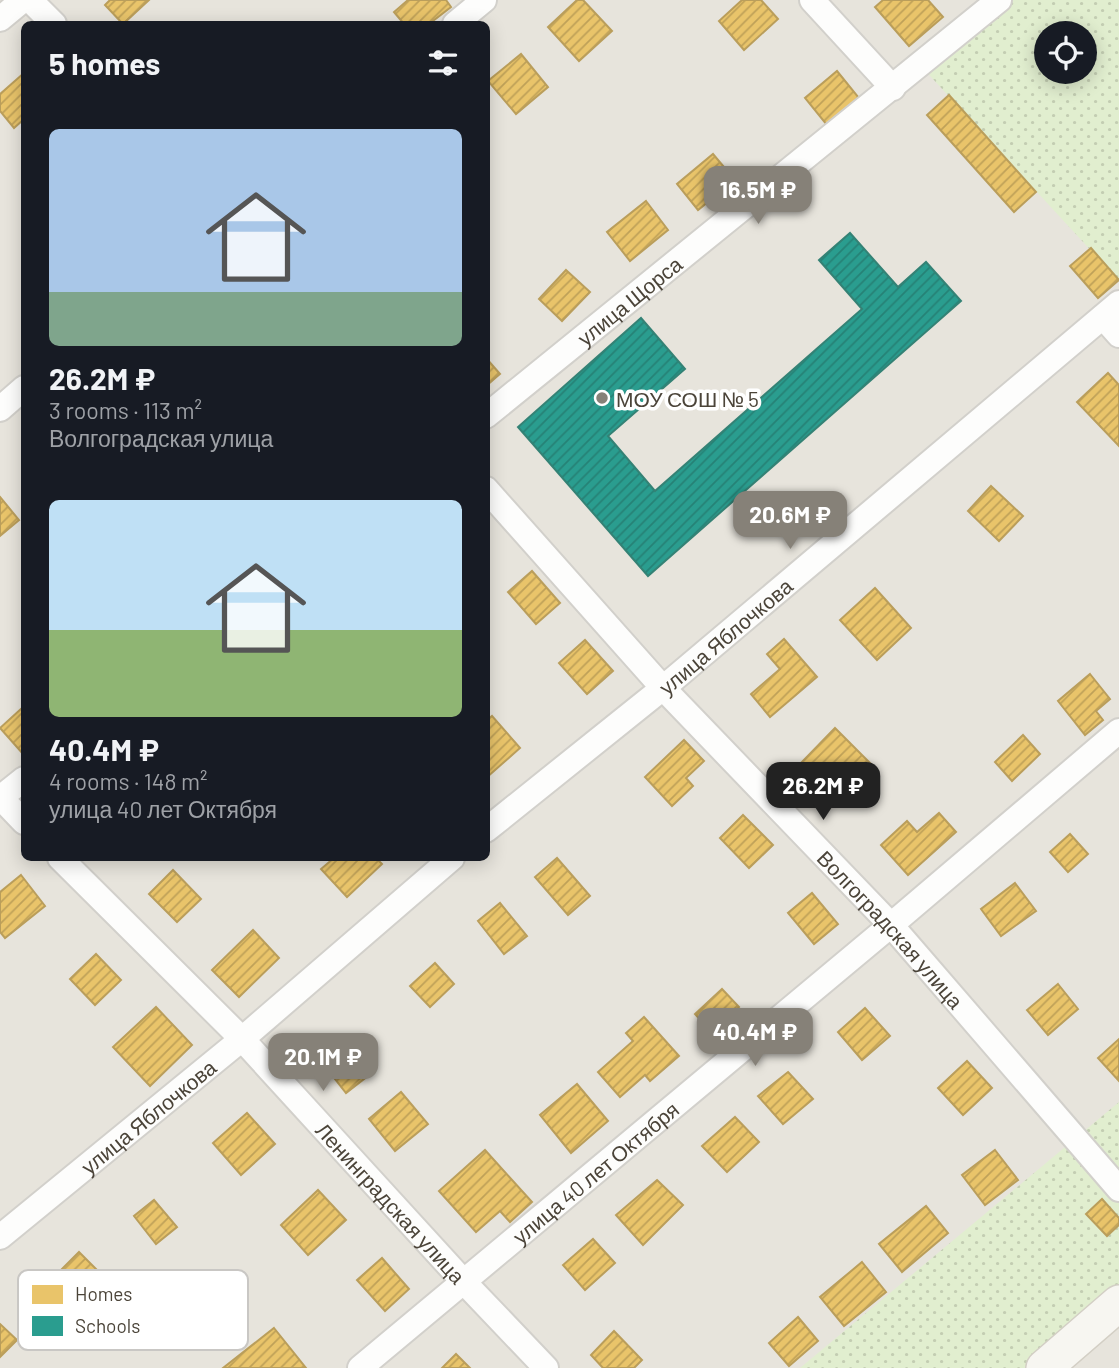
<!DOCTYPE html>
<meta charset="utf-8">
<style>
:root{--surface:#171b24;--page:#20242c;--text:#f1f3f6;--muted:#9ea1a6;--accent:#868178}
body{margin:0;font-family:Barlow,sans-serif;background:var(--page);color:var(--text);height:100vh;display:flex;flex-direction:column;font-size:26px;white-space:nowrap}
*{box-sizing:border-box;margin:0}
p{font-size:23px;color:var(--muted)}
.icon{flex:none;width:38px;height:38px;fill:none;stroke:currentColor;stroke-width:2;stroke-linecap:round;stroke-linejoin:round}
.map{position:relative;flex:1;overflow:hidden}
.sheet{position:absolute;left:21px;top:21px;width:469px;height:840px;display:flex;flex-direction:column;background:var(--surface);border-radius:10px;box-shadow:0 4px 18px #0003}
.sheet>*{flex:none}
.controls{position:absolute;left:1034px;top:21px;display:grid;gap:14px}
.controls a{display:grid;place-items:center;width:63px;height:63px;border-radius:50%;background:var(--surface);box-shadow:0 4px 18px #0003;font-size:35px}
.price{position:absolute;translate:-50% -60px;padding:0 16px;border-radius:14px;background:var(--accent);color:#fff;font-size:23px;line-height:46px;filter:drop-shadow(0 2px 4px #0008)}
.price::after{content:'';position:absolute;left:50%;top:42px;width:21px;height:16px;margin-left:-10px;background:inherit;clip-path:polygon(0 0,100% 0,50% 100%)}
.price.current{background:#222;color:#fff}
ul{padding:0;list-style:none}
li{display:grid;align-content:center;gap:14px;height:371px;padding:0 28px}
li span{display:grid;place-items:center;height:217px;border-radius:10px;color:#555}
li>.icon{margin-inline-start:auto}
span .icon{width:126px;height:126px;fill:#fffc;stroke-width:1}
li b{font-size:30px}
h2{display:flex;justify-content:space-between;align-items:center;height:84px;padding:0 28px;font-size:30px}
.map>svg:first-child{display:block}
.residential{fill:#e7e4dc;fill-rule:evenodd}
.green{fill:url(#green-dots);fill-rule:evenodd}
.homes{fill:url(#homes-hatch);stroke:#ba9e5b;stroke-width:2}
.schools{fill:url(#schools-hatch);stroke:#348275;stroke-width:2}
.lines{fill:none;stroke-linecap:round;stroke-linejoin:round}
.street-casing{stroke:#d2d0cb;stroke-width:28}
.secondary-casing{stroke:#d3cfc5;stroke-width:38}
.street{stroke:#fdfdfc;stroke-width:24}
.secondary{stroke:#f7f6f1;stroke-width:35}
.poi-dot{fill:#868178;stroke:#fff;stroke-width:2.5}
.labels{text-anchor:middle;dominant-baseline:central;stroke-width:7;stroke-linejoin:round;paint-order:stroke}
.street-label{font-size:21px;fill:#4b4439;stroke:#fff}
.poi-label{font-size:21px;fill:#4b4439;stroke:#fff;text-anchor:start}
.key{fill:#fff;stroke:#c9c7c4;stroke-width:2}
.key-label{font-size:19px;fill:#4b4439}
</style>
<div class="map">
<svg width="1119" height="1368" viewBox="0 0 1119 1368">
<defs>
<pattern id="green-dots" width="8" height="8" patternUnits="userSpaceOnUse" patternTransform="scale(1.75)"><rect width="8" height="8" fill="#e1eecf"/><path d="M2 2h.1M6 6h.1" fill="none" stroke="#c3cdb2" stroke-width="1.8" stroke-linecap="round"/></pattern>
<pattern id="homes-hatch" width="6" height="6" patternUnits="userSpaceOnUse" patternTransform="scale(1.75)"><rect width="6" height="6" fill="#e9c46a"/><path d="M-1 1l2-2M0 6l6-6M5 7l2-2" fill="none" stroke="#bfa158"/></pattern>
<pattern id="schools-hatch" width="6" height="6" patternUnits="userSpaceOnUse" patternTransform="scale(1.75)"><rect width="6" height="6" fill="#2a9d8f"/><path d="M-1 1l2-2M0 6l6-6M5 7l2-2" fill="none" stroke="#268276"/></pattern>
</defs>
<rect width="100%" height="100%" fill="#f4f2ee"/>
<path class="residential" d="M 0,0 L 1119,0 L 1119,1368 L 0,1368 ZM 24,24 L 486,24 L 486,858 L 24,858 ZM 1046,33 L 1085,33 L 1085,72 L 1046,72 Z"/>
<g class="green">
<path d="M 999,0 L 1119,0 L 1119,281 L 920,65 ZM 1046,33 L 1085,33 L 1085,72 L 1046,72 Z"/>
<polygon points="1119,1102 1119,1303 1044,1368 800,1368"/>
</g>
<g class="homes">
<polygon points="110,0 149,0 123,24 105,5"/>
<polygon points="408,0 446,0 451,7 429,24 404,24 394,12"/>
<polygon points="577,0 583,0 612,31 579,61 548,27"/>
<polygon points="742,0 761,0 778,19 744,50 719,21"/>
<polygon points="883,0 928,0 943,17 909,46 875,7"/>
<polygon points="521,54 548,87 516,114 488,81"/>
<polygon points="837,71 859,98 827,125 805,98"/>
<polygon points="24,73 24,119 14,128 0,111 0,94"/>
<polygon points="949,95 1036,192 1014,212 927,115"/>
<polygon points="713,154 735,180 698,210 677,184"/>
<polygon points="646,201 668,230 630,261 607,232"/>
<polygon points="1091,248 1119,280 1098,298 1070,266"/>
<polygon points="566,270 590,292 562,321 539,299"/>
<polygon points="486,358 500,374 486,386"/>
<polygon points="1108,373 1119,385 1119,446 1077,402"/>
<polygon points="991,486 1023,516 999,541 968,511"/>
<polygon points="0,497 19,520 0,536"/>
<polygon points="532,571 560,603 536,624 508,592"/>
<polygon points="875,588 911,628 877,660 840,620"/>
<polygon points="784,639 817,677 770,717 751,694 780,669 767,654"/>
<polygon points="585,640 613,671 587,694 559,663"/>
<polygon points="1090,674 1110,699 1096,711 1103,720 1085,735 1058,701"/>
<polygon points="22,708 24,711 24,755 0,728"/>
<polygon points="492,716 520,748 486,778 486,721"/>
<polygon points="835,728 872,765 836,801 800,764"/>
<polygon points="1023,735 1040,754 1012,781 995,762"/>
<polygon points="684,740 704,761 686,778 693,786 672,806 645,777"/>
<polygon points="939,813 956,832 908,875 881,845 907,821 917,832"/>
<polygon points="743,815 773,845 749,868 720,838"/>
<polygon points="1070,834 1088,854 1068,872 1050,852"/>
<polygon points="334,858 376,858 382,864 347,897 321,869"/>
<polygon points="557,858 590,896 568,915 535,877"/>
<polygon points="173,870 201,899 177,922 149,894"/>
<polygon points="21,875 45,906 5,938 0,932 0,892"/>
<polygon points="1015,883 1036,911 1001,936 981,909"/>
<polygon points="812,893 838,924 814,944 788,913"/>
<polygon points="500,903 527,936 504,954 478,921"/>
<polygon points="253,930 279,958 239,997 212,970"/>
<polygon points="96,954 121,980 95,1005 70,979"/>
<polygon points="435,963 454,984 430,1007 410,986"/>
<polygon points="1058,984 1078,1009 1048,1035 1027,1010"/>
<polygon points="722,989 739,1007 712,1033 695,1014"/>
<polygon points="156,1007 192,1045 150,1086 113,1047"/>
<polygon points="865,1008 890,1036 862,1060 838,1032"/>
<polygon points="644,1017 679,1056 650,1081 645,1075 620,1097 598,1072 633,1041 626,1033"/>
<polygon points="1119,1039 1119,1081 1098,1058"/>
<polygon points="351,1044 373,1072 346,1093 324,1065"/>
<polygon points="967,1061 992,1088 963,1115 938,1088"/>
<polygon points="788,1072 813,1099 783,1124 758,1096"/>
<polygon points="577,1084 608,1121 571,1153 540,1115"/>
<polygon points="401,1092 428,1124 395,1151 369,1119"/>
<polygon points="247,1113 275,1144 241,1175 213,1143"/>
<polygon points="735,1117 759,1142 727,1172 702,1146"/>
<polygon points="485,1150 532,1202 510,1222 500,1211 476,1232 439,1191"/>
<polygon points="995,1150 1018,1180 985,1205 962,1175"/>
<polygon points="657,1180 683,1205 643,1245 616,1215"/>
<polygon points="318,1190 346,1220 308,1255 281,1225"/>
<polygon points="1102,1199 1119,1218 1119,1225 1107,1236 1086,1214"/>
<polygon points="154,1200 177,1227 156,1244 134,1216"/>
<polygon points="926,1206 948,1233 902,1272 879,1244"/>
<polygon points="593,1239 615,1263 585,1290 563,1265"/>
<polygon points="79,1252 102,1275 60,1317 37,1294"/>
<polygon points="382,1258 409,1289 385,1311 357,1280"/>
<polygon points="862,1262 886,1292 844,1326 820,1297"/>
<polygon points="798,1317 818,1341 789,1366 769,1343"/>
<polygon points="0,1324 17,1340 0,1357"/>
<polygon points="274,1328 306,1368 223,1368"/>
<polygon points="614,1331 642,1360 634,1368 603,1368 591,1355"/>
<polygon points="456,1354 470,1368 442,1368"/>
</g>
<polygon class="schools" points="850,233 898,287 926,262 961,301 648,576 518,427 641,318 685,369 608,436 655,491 862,309 819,260"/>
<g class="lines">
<g class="street-casing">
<g id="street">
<polyline points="30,0 54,24"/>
<polyline points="812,0 893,88"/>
<polyline points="0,19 23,0"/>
<polyline points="455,24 484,0"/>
<polyline points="1103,317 1119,335"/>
<polyline points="0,409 24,388"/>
<path id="s1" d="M 486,416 L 999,0"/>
<path id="s2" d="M 486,489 L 663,688 L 891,925 L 1119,1189"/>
<polyline points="0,797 24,822"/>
<polyline points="0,798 24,779"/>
<path id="s3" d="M 486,830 L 663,688 L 1119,303"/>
<path id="s4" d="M 60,858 L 242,1039 L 464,1282 L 546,1368"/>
<path id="s5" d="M 0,1237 L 242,1039 L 452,858"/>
<path id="s6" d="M 360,1368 L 891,925 L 1119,731"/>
</g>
</g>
<g class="secondary-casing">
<polyline id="secondary" points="1044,1368 1119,1303"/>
</g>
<use href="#street" class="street"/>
<use href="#secondary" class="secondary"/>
</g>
<circle class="poi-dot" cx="602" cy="398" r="7"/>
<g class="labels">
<g class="street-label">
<text stroke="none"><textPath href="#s1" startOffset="184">улица Щорса</textPath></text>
<text stroke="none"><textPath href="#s3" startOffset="308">улица Яблочкова</textPath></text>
<text stroke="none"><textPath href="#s2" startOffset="598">Волгоградская улица</textPath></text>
<text stroke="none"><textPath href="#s5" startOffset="191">улица Яблочкова</textPath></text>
<text stroke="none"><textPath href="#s6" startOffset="306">улица 40 лет Октября</textPath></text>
<text stroke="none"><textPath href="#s4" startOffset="478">Ленинградская улица</textPath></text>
</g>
<g class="poi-label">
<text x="616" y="398">МОУ СОШ № 5</text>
</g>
</g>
<rect x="18" y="1270" width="230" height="80" rx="10" class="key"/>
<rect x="32" y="1285" width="31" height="19" fill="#e9c46a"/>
<rect x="32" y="1316" width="31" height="20" fill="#2a9d8f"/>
<g class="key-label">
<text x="75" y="1301">Homes</text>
<text x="75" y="1333">Schools</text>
</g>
</svg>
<div class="controls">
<a><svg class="icon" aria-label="locate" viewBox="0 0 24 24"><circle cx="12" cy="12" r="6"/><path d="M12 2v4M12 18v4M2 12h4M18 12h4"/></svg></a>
</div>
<b class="price" style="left:758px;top:226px">16.5M ₽</b>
<b class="price" style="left:790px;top:551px">20.6M ₽</b>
<b class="price current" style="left:823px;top:822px">26.2M ₽</b>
<b class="price" style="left:755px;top:1068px">40.4M ₽</b>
<b class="price" style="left:323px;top:1093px">20.1M ₽</b>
<section class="sheet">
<h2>5 homes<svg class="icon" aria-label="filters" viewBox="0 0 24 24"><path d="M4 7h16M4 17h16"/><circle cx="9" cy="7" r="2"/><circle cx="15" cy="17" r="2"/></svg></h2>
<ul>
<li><span style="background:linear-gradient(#a9c7e8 75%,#7fa58c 0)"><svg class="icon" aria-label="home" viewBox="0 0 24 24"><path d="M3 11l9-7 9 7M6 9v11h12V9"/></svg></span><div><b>26.2M ₽</b><p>3 rooms · 113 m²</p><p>Волгоградская улица</p></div></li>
<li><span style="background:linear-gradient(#bfe0f5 60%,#8fb573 0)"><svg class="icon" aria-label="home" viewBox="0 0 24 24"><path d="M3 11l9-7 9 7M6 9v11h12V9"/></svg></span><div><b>40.4M ₽</b><p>4 rooms · 148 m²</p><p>улица 40 лет Октября</p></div></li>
</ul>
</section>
</div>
